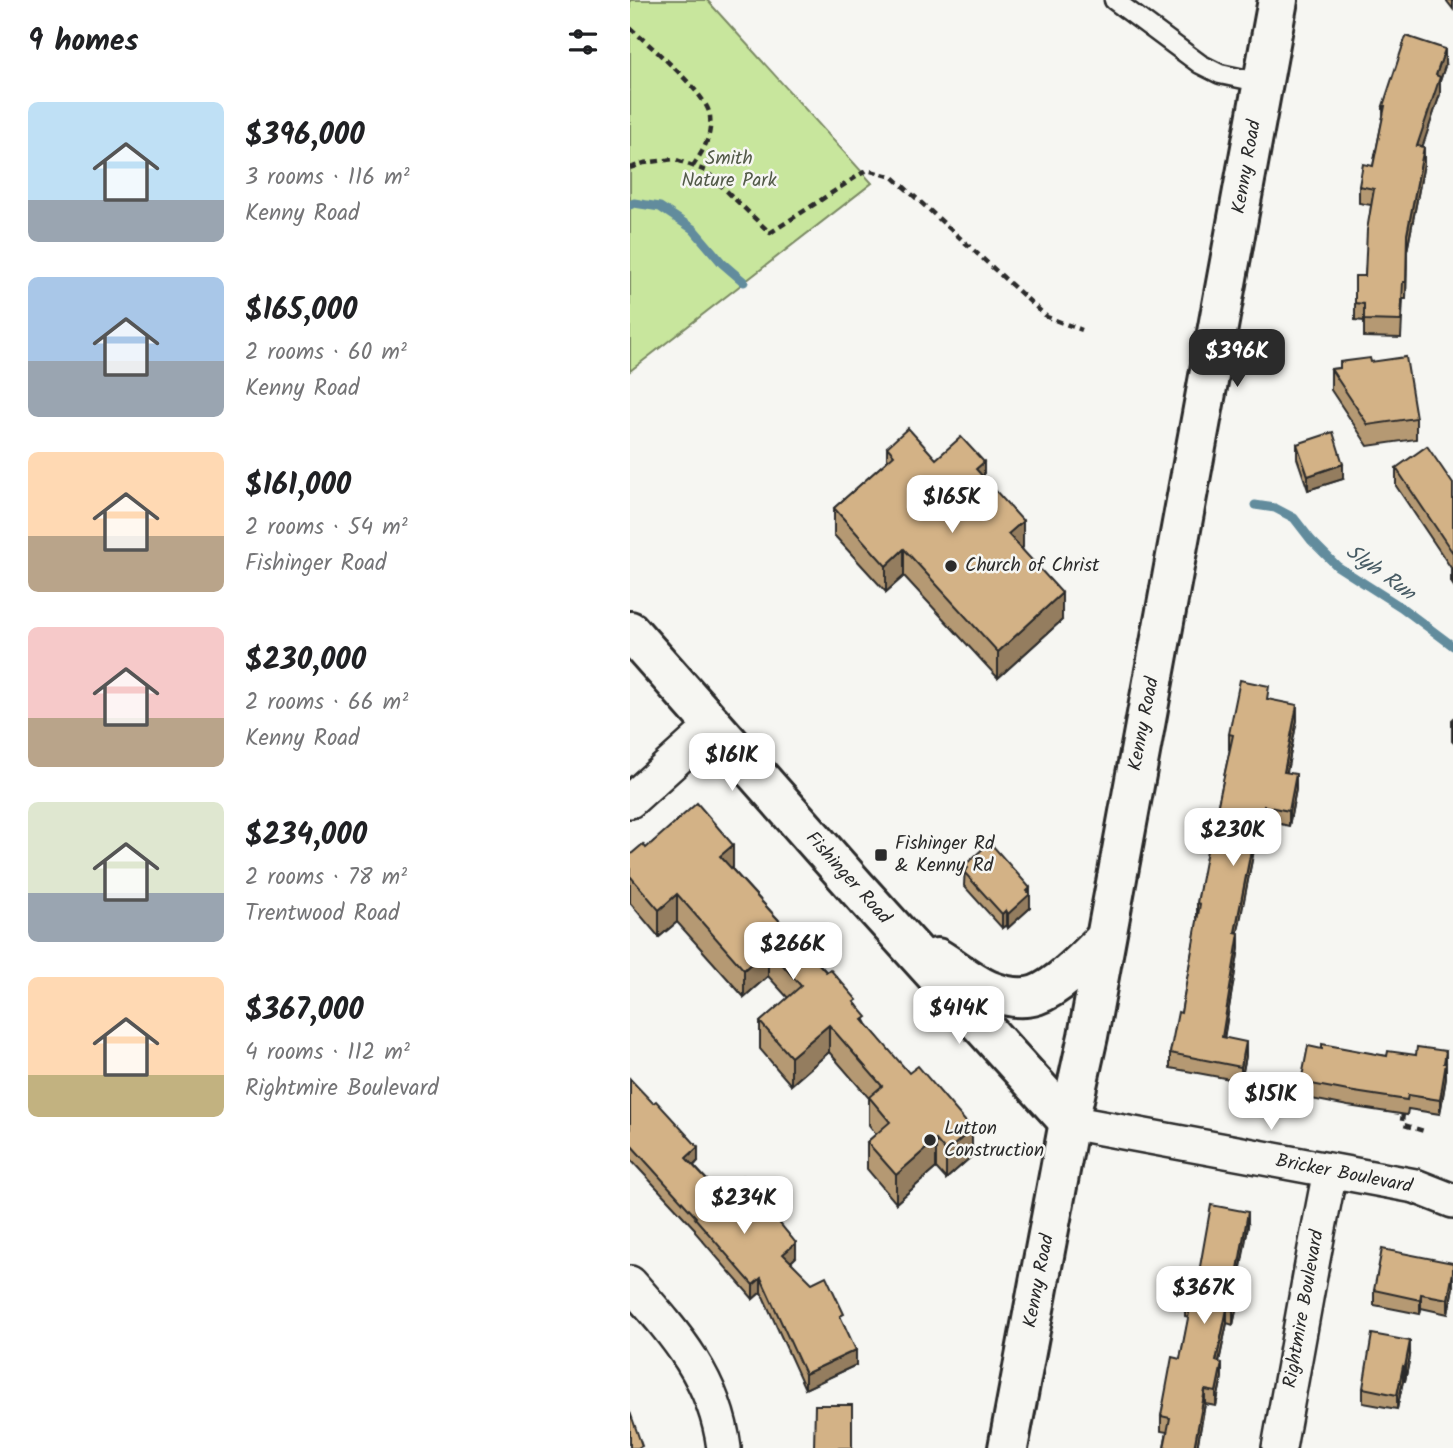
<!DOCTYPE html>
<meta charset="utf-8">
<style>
:root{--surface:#fff;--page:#f2f2f2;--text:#202124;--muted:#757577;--accent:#2b2b2b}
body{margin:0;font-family:Kalam,sans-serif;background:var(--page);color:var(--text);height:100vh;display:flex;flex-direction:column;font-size:26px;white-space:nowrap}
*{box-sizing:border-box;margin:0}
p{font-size:23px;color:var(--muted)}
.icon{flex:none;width:38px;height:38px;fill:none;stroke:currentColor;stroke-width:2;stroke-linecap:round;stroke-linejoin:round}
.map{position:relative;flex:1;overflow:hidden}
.sheet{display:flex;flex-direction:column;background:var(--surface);width:630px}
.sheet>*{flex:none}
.price{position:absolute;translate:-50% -60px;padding:0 16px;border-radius:14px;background:#fff;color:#222;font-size:23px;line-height:46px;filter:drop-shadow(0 2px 4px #0008)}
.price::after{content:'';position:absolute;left:50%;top:42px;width:21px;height:16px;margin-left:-10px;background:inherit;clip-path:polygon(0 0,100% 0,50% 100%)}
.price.selected{background:var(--accent);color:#fff}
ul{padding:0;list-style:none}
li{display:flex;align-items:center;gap:21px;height:175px;padding:0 28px}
li span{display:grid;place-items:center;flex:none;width:196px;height:140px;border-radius:10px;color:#555}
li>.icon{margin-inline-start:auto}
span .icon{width:84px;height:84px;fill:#fffc;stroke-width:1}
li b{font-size:30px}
h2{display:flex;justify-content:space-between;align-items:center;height:84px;padding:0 28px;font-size:30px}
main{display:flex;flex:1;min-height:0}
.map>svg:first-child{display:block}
.green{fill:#c8e69d;stroke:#7a8864;stroke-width:2}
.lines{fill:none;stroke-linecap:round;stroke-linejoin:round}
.stream{stroke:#628c9d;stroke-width:9}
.service-casing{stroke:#2b2b2b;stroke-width:23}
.minor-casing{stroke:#2b2b2b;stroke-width:38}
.secondary-casing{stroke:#2b2b2b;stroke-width:44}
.path{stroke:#2b2b2b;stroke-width:4.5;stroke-dasharray:7 5;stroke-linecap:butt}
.service{stroke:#f6f6f2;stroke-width:18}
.minor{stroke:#f6f6f2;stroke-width:33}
.secondary{stroke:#f6f6f2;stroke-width:38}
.wall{fill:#b59973;stroke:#2b2b2b;stroke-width:2}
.shaded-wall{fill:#947d5e;stroke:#2b2b2b;stroke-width:2}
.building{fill:#d3b286;stroke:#2b2b2b;stroke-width:2}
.poi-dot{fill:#2b2b2b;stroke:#f6f6f2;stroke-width:2.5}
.labels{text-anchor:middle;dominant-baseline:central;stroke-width:5;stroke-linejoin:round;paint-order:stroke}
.park-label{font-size:19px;fill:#525a48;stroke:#f6f6f2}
.street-label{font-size:19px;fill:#2b2b2b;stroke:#f6f6f2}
.poi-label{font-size:19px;fill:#2b2b2b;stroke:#f6f6f2;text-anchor:start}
.water-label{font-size:21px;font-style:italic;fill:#475b64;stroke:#f6f6f2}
</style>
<main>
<section class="sheet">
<h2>9 homes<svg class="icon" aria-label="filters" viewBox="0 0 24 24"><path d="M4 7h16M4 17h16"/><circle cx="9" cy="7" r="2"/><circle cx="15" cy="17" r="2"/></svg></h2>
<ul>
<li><span style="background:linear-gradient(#bfe0f5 70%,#9aa5b1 0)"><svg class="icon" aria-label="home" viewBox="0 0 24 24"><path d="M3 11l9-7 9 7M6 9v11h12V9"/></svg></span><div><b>$396,000</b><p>3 rooms · 116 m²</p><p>Kenny Road</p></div></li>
<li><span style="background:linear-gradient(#a9c7e8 60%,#9aa5b1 0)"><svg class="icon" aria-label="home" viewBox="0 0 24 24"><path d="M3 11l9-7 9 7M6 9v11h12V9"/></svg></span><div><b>$165,000</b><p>2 rooms · 60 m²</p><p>Kenny Road</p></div></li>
<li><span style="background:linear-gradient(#ffd9b3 60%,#b9a48a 0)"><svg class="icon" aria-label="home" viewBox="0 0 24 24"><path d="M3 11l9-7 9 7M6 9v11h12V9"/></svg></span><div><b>$161,000</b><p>2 rooms · 54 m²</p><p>Fishinger Road</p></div></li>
<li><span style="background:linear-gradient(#f6c9c9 65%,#b9a48a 0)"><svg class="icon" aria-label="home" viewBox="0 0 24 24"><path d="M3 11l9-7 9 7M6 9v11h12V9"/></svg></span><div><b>$230,000</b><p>2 rooms · 66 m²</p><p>Kenny Road</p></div></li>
<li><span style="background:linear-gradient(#dfe7d0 65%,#9aa5b1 0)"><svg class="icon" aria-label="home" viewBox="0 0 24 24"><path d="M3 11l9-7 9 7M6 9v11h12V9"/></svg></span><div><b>$234,000</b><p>2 rooms · 78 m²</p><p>Trentwood Road</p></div></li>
<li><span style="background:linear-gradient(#ffd9b3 70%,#c2b280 0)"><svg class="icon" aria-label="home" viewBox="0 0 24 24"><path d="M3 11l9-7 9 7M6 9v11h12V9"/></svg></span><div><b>$367,000</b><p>4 rooms · 112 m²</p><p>Rightmire Boulevard</p></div></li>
</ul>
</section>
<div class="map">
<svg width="823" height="1448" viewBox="0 0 823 1448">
<rect width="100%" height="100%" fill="#f6f6f2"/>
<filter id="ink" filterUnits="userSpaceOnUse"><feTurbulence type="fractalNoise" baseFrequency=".0143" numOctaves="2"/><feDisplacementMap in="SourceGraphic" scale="14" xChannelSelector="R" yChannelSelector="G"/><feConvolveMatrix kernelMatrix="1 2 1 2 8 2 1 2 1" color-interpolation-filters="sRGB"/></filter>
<g filter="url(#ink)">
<polygon class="green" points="0,0 77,0 242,183 0,371"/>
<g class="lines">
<g class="stream">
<polyline points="0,205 4,203 30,207 63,229 92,263 114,282"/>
<polyline points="625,505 645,508 664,518 681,540 707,566 771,607 823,646"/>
</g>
<g class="service-casing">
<polyline id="service" points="484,0 570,64 590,74 633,83"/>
</g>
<g class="minor-casing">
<g id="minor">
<polyline points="0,801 83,726"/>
<polyline points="439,1122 785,1186 823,1201"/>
<path d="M 0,1283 C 45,1334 85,1378 94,1448"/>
<polyline points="649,1448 683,1259 700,1171"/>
</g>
</g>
<g class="secondary-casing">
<g id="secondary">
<polyline points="0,631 226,887 439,1122"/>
<path d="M 307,958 C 324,968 341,983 358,990 C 373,996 391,1000 406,995 C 429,987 457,957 474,940"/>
<polyline points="378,1448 439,1122 458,1036 648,0"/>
</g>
</g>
<g class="path">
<path d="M 0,28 C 18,44 78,94 80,116 C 82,137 74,149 63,166"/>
<polyline points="0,168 14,163 44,159 76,171 140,233 237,170 263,177 417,317 452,330"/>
<polyline points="773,1114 772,1121 774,1125 797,1132"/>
</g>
<use href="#service" class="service"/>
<use href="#minor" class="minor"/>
<use href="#secondary" class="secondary"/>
</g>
<g class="wall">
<polygon points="816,0 823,0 823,9"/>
<polygon points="815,66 810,81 810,94 792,147 794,164 777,251 776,299 773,299 771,338 734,337 734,321 725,320 725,276 735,276 741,205 729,203 729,186 743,166 753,117 753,106"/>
<polygon points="710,362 741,362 786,418 786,439 738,446 701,390 701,369 710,368"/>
<polygon points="667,444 713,479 678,490 667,458"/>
<polygon points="257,447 306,459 354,478 393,547 392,549 432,620 368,678 274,576 256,592 204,535 204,508 257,461"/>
<polygon points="766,468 823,484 823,585 821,582 821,568 766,486"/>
<polygon points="639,700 667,720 657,772 666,789 659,826 634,820 629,846 625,845 607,933 609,948 594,1037 616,1056 611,1081 540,1068 540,1053 551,1013 568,918 567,918 567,903 600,749 599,749 599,734"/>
<polygon points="823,719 823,742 822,741 822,720"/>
<polygon points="16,848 103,870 227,1005 237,1024 342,1156 316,1179 306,1168 266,1203 237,1169 237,1142 246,1134 239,1125 239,1098 199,1052 161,1085 130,1049 130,1022 158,998 138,976 114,997 47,922 29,937 0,903 0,855"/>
<polygon points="335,865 400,903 400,908 378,928 376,925 372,928 334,886"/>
<polygon points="692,1049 757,1056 786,1055 816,1051 816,1078 810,1114 778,1109 777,1115 718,1106 671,1097 671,1082"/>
<polygon points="0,1079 68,1161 64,1166 91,1195 140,1211 166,1257 161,1262 214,1324 226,1365 175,1389 131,1292 123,1299 65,1232 65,1229 0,1159"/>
<polygon points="618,1226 608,1286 608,1301 603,1325 597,1323 589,1362 592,1377 586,1406 575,1404 567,1448 534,1448 537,1432 531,1431 531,1416 550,1359 559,1317 555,1316 555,1302 568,1278"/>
<polygon points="823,1263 823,1287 818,1314 791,1308 790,1314 744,1305 744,1290"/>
<polygon points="780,1356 775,1381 773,1381 767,1409 733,1403 733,1388"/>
</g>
<g class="shaded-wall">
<polygon points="815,49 815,66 810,81 810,94 787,163 787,146 806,75"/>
<polygon points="794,147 794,164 777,251 776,299 777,234"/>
<polygon points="354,462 354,488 346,469"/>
<polygon points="713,464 713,479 678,490 678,476"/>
<polygon points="393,521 393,547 378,560 378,534"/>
<polygon points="274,549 274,576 256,592 256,566"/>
<polygon points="432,593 432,620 368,678 368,652"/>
<polygon points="667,705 667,720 654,786 654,772"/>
<polygon points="666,774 666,789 659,826 659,811"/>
<polygon points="634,806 634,820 629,846 629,831"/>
<polygon points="625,830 625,845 605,947 605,932"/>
<polygon points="103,845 103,872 90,856"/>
<polygon points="400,888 400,908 378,928 378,914"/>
<polygon points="47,894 47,922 29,937 29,910"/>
<polygon points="376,910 376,925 372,928 372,914"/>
<polygon points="609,933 609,948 592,1051 592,1037"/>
<polygon points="138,948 138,976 114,997 114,970"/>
<polygon points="199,1025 199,1052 161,1085 161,1057"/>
<polygon points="616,1042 616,1056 611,1081 611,1067"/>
<polygon points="816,1051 816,1078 810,1114 810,1100"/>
<polygon points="342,1129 342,1156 316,1179 316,1152"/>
<polygon points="306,1140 306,1168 266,1203 266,1175"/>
<polygon points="68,1147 68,1161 56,1173 56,1158"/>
<polygon points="618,1212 618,1226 605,1300 605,1286"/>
<polygon points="166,1243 166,1257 153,1269 153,1254"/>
<polygon points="823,1272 823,1287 818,1314 818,1299"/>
<polygon points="131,1278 131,1292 123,1299 123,1285"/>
<polygon points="608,1286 608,1301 603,1325 603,1310"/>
<polygon points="791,1294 791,1308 790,1314 790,1300"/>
<polygon points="597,1309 597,1323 586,1376 586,1361"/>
<polygon points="780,1341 780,1356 775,1381 775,1367"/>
<polygon points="226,1350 226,1365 175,1389 175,1374"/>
<polygon points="592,1363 592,1377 586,1406 586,1392"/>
<polygon points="773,1366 773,1381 767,1409 767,1395"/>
<polygon points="575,1390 575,1404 567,1448 564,1448"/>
</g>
<g class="building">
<polygon points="776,36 815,49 806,75 810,77 787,146 794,147 777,234 776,282 773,282 771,321 734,320 734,304 725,303 725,276 735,276 737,230 744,189 729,186 733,164 743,166 755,106 753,106"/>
<polygon points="776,357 786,418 738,425 701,369 710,368 710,362 740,358 741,362"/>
<polygon points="278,428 306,459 331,437 354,462 346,469 393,521 378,534 432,593 368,652 274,549 256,566 204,508 264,455 257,447"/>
<polygon points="703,432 713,464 678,476 667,444"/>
<polygon points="797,446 823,484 823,553 766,468"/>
<polygon points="610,680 639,686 637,699 667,705 654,772 666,774 659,811 634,806 629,831 625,830 605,932 609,933 592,1037 616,1042 611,1067 540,1053 548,1012 551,1013 570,904 567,903 578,845 579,846 603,735 599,734"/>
<polygon points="67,803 103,845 90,856 196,972 200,969 227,1000 224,1002 237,1017 233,1020 279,1073 288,1066 342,1129 316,1152 306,1140 266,1175 237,1142 260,1122 239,1097 252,1086 199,1025 161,1057 130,1022 171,986 138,948 114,970 47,894 29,910 0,876 0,855 13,844 16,848"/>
<polygon points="356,846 359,849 363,846 400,888 397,891 400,894 378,914 376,910 372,914 334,872 338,868 335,865"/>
<polygon points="692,1044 757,1056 758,1051 786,1055 787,1047 816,1051 814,1063 816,1063 810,1100 778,1095 777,1100 718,1091 671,1082 678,1046 692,1049"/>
<polygon points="0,1079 23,1103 26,1101 68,1147 56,1158 91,1195 113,1176 140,1207 138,1209 166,1243 153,1254 182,1283 196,1276 214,1314 210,1316 226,1350 175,1374 131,1278 123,1285 65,1218 66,1217 0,1144"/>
<polygon points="581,1205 618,1212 605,1286 608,1286 603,1310 597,1309 586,1361 592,1363 586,1392 575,1390 564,1448 534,1448 540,1418 531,1416 542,1357 550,1359 561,1303 555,1302 560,1277 568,1278"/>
<polygon points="752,1249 823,1263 823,1272 818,1299 791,1294 790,1300 744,1290"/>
<polygon points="742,1334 780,1341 775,1367 773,1366 767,1395 733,1388"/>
<polygon points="185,1405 222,1405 222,1448 184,1448"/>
<polygon points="0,1412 12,1446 8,1448 0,1448"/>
</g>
</g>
<g class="poi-dot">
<circle cx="321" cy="566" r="7"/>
<rect x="244" y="848" width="14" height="14" rx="3.5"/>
<circle cx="300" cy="1140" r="7"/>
</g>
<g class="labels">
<g class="park-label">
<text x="99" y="159">Smith<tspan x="99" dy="22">Nature Park</tspan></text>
</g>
<g class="street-label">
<text transform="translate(617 167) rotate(-80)">Kenny Road</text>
<text transform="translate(514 724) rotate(-79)">Kenny Road</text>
<text transform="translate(218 878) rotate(48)">Fishinger Road</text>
<text transform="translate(714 1174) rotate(11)">Bricker Boulevard</text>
<text transform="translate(409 1281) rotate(-79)">Kenny Road</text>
<text transform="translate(674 1309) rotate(-80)">Rightmire Boulevard</text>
</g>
<g class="poi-label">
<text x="335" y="566">Church of Christ</text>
<text x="265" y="844">Fishinger Rd<tspan x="265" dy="22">&amp; Kenny Rd</tspan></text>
<text x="314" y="1129">Lutton<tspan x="314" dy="22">Construction</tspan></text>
</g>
<g class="water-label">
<text transform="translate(750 573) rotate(36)">Slyh Run</text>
</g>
</g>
</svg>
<b class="price selected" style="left:607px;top:389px">$396K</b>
<b class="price" style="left:322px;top:535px">$165K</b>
<b class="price" style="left:102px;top:793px">$161K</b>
<b class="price" style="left:603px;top:868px">$230K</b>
<b class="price" style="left:163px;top:982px">$266K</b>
<b class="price" style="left:329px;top:1046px">$414K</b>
<b class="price" style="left:641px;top:1132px">$151K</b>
<b class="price" style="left:114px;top:1236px">$234K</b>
<b class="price" style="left:574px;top:1326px">$367K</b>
</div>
</main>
